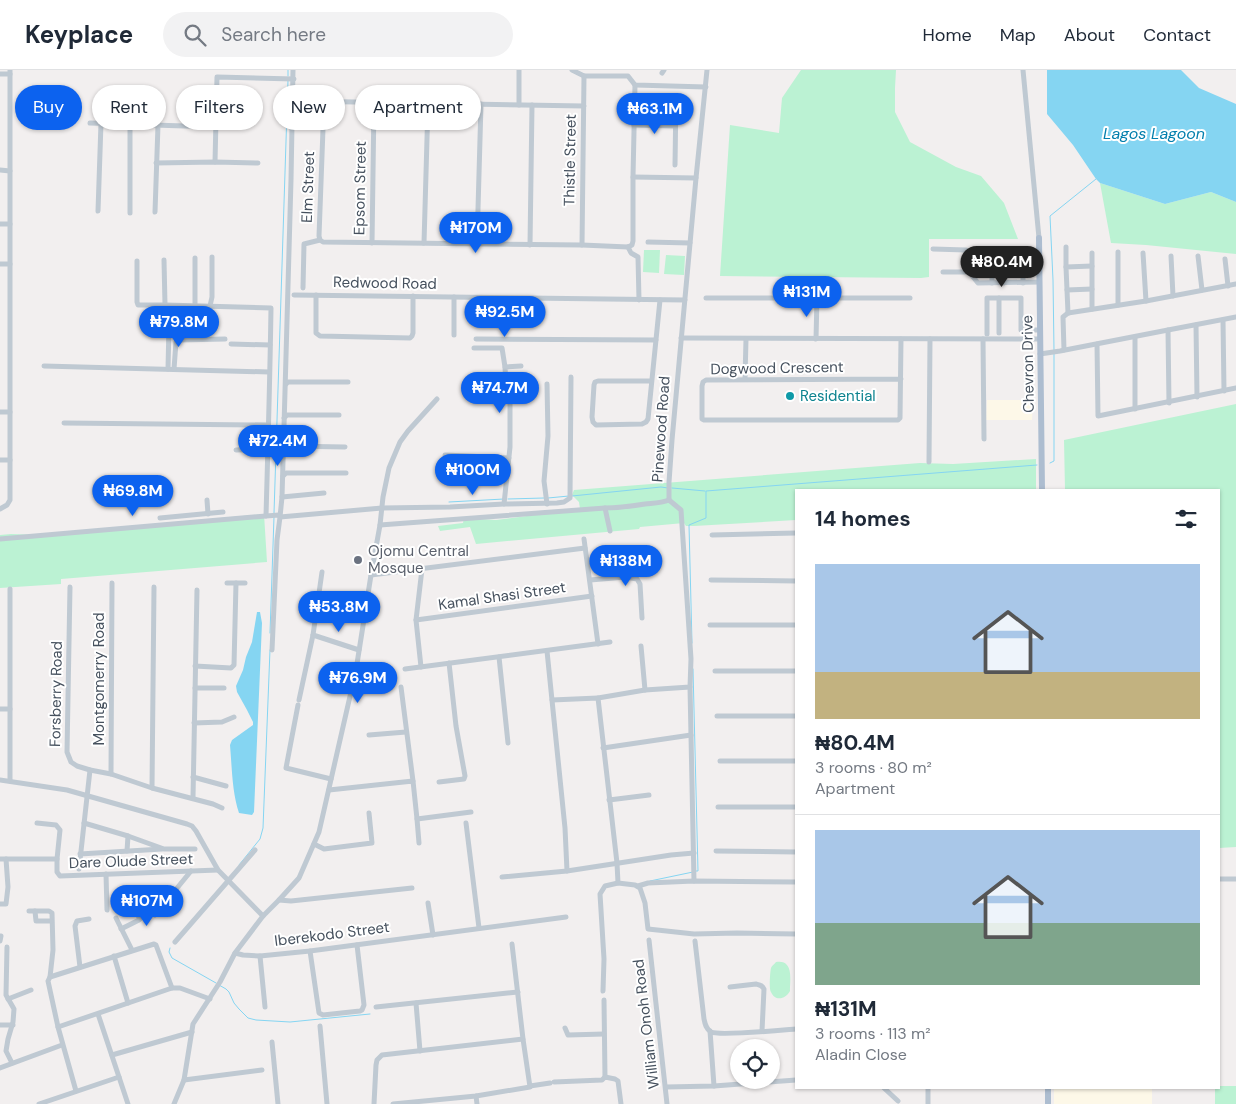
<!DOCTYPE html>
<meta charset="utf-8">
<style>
:root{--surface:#fff;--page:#f2f2f3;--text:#1f2937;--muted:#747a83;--line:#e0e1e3;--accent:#0c62ef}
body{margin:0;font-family:"DM Sans",sans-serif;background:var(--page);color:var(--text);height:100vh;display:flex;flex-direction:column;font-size:19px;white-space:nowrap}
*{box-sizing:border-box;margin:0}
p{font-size:16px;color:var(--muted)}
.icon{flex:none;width:28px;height:28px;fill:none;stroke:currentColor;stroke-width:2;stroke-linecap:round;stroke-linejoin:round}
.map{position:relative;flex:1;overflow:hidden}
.side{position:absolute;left:795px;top:419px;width:425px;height:600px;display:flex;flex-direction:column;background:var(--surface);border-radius:0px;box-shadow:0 1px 4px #0004}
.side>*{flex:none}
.guide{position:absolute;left:15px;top:15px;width:475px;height:45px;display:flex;gap:10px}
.controls{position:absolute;left:730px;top:969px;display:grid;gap:10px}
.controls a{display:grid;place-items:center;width:50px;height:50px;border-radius:50%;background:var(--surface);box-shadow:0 1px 4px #0004;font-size:25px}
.price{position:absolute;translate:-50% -42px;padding:0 11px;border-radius:18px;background:var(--accent);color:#fff;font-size:16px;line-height:32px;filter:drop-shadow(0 1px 2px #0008)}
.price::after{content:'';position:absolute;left:50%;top:30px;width:15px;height:11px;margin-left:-8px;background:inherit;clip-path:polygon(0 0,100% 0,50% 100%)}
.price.selected{background:#222;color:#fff}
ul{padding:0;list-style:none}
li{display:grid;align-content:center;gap:10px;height:265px;padding:0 20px}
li+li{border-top:1px solid var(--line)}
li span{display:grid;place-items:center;height:155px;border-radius:0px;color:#555}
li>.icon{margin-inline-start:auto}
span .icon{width:90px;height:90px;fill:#fffc;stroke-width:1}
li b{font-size:21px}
h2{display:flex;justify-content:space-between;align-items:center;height:60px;padding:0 20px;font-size:21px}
.tag{padding:0 18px;border-radius:22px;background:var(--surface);box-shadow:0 1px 4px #0004;font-size:18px;line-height:45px}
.tag.selected{background:var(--accent);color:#fff}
header{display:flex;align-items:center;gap:30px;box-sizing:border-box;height:70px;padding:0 25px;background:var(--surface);border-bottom:1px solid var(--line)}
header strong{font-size:24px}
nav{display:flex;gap:28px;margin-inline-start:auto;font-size:18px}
.search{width:350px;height:45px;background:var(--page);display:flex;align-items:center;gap:12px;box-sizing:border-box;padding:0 18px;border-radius:28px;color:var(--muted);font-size:19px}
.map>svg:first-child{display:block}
.commercial{fill:#fdf8e8}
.green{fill:#bbf2d3}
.water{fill:#85d5f2}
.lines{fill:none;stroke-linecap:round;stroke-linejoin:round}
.stream{stroke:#85d5f2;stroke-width:1}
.minor{stroke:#bfc9d2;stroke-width:5}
.major{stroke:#adbdd0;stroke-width:6}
.culture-dot{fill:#0f9aa8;stroke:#fff;stroke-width:2}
.worship-dot{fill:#6b7280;stroke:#fff;stroke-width:2}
.labels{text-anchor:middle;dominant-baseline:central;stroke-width:4;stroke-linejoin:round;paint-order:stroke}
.street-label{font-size:15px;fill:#46515e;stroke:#fff}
.culture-label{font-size:15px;fill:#0d838f;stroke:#fff;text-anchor:start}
.worship-label{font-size:15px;fill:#5b616d;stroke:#fff;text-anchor:start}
.water-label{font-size:16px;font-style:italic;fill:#037fad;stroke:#fff}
</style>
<header>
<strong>Keyplace</strong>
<div class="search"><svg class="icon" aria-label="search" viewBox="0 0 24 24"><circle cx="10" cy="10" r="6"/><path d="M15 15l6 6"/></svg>Search here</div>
<nav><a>Home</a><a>Map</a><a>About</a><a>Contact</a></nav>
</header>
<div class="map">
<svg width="1236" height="1034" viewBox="0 0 1236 1034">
<rect width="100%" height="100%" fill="#f2efef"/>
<g class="commercial">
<polygon points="987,330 1033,330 1032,350 986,350"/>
<rect x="1054" y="1018" width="98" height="16"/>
</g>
<g class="green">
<polygon points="801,0 896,0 895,18 895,42 910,72 956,97 981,106 1004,133 1018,169 929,169 929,207 921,208 720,206 730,55 779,63 782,28"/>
<polygon points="1100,113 1165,134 1211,122 1236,132 1236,184 1146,175 1111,173"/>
<polygon points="644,180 660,180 659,203 643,202"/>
<polygon points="666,185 685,186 684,205 664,204"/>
<polygon points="1236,334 1236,777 1219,778 1219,420 1065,420 1064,370"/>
<polygon points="1036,389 1036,420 796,420 796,450 694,456 686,456 684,453 640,457 639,459 476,474 470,457 440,461 438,456 463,453 464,448 496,450 580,439 579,432 572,425 574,420 920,393 953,394"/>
<polygon points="264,444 267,492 61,509 61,514 0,518 0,465 11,464 41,465"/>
<path d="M 776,892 C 794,889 790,910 790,921 C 786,929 775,932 771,922 C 769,919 770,902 771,898 C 772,895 774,895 776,892 Z"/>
<polygon points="1219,1016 1236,1016 1236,1034 1215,1034 1215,1018 1219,1018"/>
</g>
<g class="water">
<polygon points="1047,0 1181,0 1199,18 1236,34 1236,132 1211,122 1165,134 1100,113 1096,109 1073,75 1047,44"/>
<path d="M 257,542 L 260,542 L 262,553 L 254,742 L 252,745 L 239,743 C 232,722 232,698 230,675 L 232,670 L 253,655 L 253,652 L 247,640 L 237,622 L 236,616 L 243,600 L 246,587 L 252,572 Z"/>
</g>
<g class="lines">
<g class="stream">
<polyline points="288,6 288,0"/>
<polyline points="1054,280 1053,210 1050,146 1096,109"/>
<polyline points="1050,393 1054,391 1054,284"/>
<polyline points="672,418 705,421"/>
<polyline points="572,426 661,417 668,418"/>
<polyline points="548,428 569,426"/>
<polyline points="508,429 544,428"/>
<polyline points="449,432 504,429"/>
<polyline points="274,443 288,10"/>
<polyline points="270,563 274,447"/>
<polyline points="692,573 689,455 706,448 706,421 1037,395"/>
<polyline points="693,599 698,801 696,801"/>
<polyline points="239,795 260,769 263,758 270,580"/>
<polyline points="650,811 693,802"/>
<polyline points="170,878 169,882 172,888 216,913"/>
<polyline points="219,915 226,919 229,922 234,933 239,939 248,948 256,950 290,952 370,944"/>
</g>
<g class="minor">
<polyline points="572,0 584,6 628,6 635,15 706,17"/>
<polyline points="1023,0 1039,168"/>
<polyline points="662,3 664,0"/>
<polyline points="0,4 10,4"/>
<polyline points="298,31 584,36"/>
<polyline points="324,32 319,166 320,170 323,172 582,175 628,177"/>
<polyline points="519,35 519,0"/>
<polyline points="90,53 216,57"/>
<polyline points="634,55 675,56"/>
<polyline points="215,92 217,7 294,9"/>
<polyline points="156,93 215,92 258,93"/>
<polyline points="675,95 676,27"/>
<polyline points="0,100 10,101"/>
<polyline points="633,107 696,108"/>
<polyline points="98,141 101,53"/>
<polyline points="155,142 158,55"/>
<polyline points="130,143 130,54"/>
<polyline points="0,154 10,154"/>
<polyline points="648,172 690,173"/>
<polyline points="372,173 374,33"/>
<polyline points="424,173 428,34"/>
<polyline points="477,174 481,34"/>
<polyline points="530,175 532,35"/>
<polyline points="582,175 584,6"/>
<polyline points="628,177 632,175 633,171 633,107 635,15"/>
<polyline points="628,177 631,183 638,187 639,230"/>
<polyline points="1066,177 1066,197"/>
<polyline points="933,179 966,180 968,183 969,202 978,213 1039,212"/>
<polyline points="983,179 990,180 992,183 992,213"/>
<polyline points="1118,182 1118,235"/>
<polyline points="1092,183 1092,239"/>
<polyline points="1143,183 1146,231"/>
<polyline points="1171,186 1173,226"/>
<polyline points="1198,186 1202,220"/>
<polyline points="1225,189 1228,216"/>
<polyline points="164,190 165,235"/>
<path d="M 137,191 L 137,232 L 138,235 L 165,235 L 271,238 C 270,307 268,376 266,446"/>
<polyline points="0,194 10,194"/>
<polyline points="943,202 969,202"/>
<polyline points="1004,213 1003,184 1005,180 1020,180 1023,183 1023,213"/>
<polyline points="303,218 304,174 320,170"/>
<polyline points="1067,220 1092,219"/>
<polyline points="294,225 685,230"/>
<polyline points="316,225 316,263 320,266 410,268 412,266 413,263 413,226"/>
<polyline points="706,228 910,228"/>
<polyline points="999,228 999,263"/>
<polyline points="195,236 195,188"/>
<polyline points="210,236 212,227 212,187"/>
<polyline points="1068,243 1066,197 1092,196"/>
<polyline points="1223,250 1224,321"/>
<polyline points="1196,255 1197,327"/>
<polyline points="1168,260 1169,333"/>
<polyline points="987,264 987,228 1021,228 1021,260 1040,260"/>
<polyline points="454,265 454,227"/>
<polyline points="1135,267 1135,339"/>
<polyline points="681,268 1040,269"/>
<polyline points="476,269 656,270"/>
<polyline points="816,269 817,228"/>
<polyline points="983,269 984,369"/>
<polyline points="231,274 270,275"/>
<polyline points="1097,274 1098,346 1236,318"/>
<polyline points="474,278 502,278 505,297"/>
<polyline points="1064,280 1063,247 1068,243 1146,231 1236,214"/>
<polyline points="1040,284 1060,281 1168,260 1236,247"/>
<polyline points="44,296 269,302"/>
<polyline points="168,299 169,255"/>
<polyline points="174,299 176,272 178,270 225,269"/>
<polyline points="745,309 746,269"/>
<polyline points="901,309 706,310 703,312 702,316 702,349 704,350 898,350 900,348 901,269"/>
<polyline points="651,311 598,311 595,312 594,315 592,347 593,352 596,355 642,354 646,352 648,349 660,230"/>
<polyline points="286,314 288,312 348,312"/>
<polyline points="547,314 548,366 544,411 547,434"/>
<polyline points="0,342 10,342"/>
<polyline points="284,348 287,345 339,345"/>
<polyline points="64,353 268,355"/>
<polyline points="283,379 286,376 345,377"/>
<polyline points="236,380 269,379"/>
<polyline points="445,385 509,388"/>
<polyline points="0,390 10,390"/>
<polyline points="929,392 930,269"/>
<polyline points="283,406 286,403 346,403"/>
<polyline points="282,427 324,423"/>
<polyline points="207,430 208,444"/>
<polyline points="504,434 510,377 510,325 506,316 505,297 521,296"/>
<polyline points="605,438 610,461"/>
<polyline points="0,439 7,435 10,430 10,0"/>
<polyline points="160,448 223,442"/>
<path d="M 380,455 L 605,438 C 619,438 632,436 645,434 C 654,433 661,433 669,430 L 669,412 L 672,370 L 696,108 L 707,0"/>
<polyline points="712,465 796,463"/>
<polyline points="0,469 266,446 279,445 280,447 382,438 450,437 504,434 557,433 564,432 570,428 571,307"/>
<polyline points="584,469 598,574"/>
<polyline points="371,505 585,478"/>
<polyline points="590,510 626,507 637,509 640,514 642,548"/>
<polyline points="711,510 796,511"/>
<polyline points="227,513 245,513"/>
<polyline points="70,517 67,682 71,692 77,696 90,700 111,704 152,718 213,734 222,738"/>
<polyline points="10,519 10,711"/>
<polyline points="416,550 592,526"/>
<polyline points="710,555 796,555"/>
<polyline points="313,565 359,580"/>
<polyline points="641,576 645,620"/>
<polyline points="272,580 277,470 280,447 282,427 291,110 293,0"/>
<polyline points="547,581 565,758 567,801"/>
<polyline points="499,587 508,673"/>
<polyline points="195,596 231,598 234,595 236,513"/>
<polyline points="421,597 416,550 422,499"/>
<polyline points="405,599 610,572"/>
<polyline points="715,601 796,601"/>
<polyline points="401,617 413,711"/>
<polyline points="690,617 694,811"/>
<polyline points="195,618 224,618"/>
<polyline points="598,628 645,620 690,617 691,589 681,440 669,430"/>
<polyline points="299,630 313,565 322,502"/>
<polyline points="552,630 598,628 617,793 618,813 635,815 640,818 645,833 648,859 694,864 737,863 796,864"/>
<polyline points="298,635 286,698 331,709"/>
<polyline points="0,639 10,639"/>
<polyline points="717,646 796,646"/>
<polyline points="194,653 222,652 234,647"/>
<polyline points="369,665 406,662"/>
<polyline points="603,678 691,665"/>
<polyline points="720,691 796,691"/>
<polyline points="111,704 112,513"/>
<polyline points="193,707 226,716"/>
<polyline points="0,710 67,720 187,754 192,756 196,761 218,800 263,846"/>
<polyline points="439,712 464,709 465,706 456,656 449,593"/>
<polyline points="152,718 154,517"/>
<polyline points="329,720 413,711 417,749 471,742"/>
<polyline points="193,728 197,520"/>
<polyline points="609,730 649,725"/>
<polyline points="718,737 796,737"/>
<polyline points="417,749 419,773"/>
<polyline points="37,753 56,755 60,760 57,789 57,802 60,806 218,800"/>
<polyline points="84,753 128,766 164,779 195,779"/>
<polyline points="466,753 479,858"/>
<polyline points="314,774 324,779 372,773 369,743"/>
<polyline points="127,781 128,766"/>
<polyline points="716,781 796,782"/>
<polyline points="80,784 162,779"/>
<polyline points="0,789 57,789"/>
<polyline points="79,799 90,700"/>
<polyline points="106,804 107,840"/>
<polyline points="502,807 567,801 671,785 694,783"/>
<polyline points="1219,809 1236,809"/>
<polyline points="638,816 648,813 694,811 796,812"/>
<polyline points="279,830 291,831 412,818"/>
<polyline points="428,833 433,865"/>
<polyline points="0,834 6,834 8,817 6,789"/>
<polyline points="29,841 49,841 52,843 53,880 50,907"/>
<polyline points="35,841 36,851 51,851"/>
<polyline points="155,845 191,801"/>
<polyline points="116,848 132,880"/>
<polyline points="121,859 139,850 140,849 135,840"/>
<polyline points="649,870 667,1034"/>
<polyline points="0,871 1,866"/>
<path d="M 695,871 L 704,949 C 705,954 706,959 711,962 C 719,966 783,960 796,959"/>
<polyline points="175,872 255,780"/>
<polyline points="7,877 6,925 14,939 13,952 8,969 6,981 12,993"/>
<polyline points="310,881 319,943 323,945 360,941 362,940 364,935 357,875"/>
<polyline points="235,883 243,885 260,886 310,881 566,847"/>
<polyline points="114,886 128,933"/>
<polyline points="260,886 265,937"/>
<polyline points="80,897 75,856 77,851 89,849"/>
<path d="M 730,917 L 756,914 C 760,915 762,915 764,919 L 762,961"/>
<polyline points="603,921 604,889 600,824 605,816 618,813"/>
<polyline points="8,929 31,920"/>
<polyline points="604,930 605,1007"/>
<polyline points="416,933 420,981"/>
<polyline points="376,937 518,922"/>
<polyline points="98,944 128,1034"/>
<polyline points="0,955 13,955"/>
<polyline points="320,956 327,1034"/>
<polyline points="58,957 172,918 180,918 210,929"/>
<polyline points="565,958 568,965 604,964"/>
<polyline points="710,961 714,1016"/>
<polyline points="272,972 278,1034"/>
<polyline points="112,985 192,962"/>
<polyline points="0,998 62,975"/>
<polyline points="184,1010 262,1000"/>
<polyline points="554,1012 602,1010 605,1007 615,1009 618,1011 621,1034"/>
<polyline points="530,1016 550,1013"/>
<polyline points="666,1017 714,1016 796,1010"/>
<polyline points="884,1018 898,1031"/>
<polyline points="928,1018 928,1034"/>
<polyline points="76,1021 58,957 48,911 50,907 154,874 156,875 172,918"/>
<polyline points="476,1026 477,1034"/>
<polyline points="39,1034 119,1007"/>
<polyline points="174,1034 184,1010 193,954 220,912 235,883 263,846 279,830 299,808 319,762 356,600 371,505 380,455 383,427 389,398 400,372 408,361 437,329"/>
<polyline points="374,1034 376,995 377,990 382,985 523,969"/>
<polyline points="393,1034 476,1026 530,1017 523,969 512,874"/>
</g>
<g class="major">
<polyline points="1039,168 1042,420"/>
<polyline points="1048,1018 1048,1034"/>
</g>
</g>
<circle class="culture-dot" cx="790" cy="326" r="5"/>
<circle class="worship-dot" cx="358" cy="490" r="5"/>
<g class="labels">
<g class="street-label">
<text transform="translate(570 90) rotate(-89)">Thistle Street</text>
<text transform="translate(308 117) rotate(-88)">Elm Street</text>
<text transform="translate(360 118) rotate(-89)">Epsom Street</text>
<text transform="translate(385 213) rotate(1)">Redwood Road</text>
<text transform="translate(1028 294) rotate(-91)">Chevron Drive</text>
<text transform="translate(777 298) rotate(-1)">Dogwood Crescent</text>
<text transform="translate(661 359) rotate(-86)">Pinewood Road</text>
<text transform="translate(502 526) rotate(-8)">Kamal Shasi Street</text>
<text transform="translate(99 609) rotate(-90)">Montgomerry Road</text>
<text transform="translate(56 624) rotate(-89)">Forsberry Road</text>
<text transform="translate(131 791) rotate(-2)">Dare Olude Street</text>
<text transform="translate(332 864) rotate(-7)">Iberekodo Street</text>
<text transform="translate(646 954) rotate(-97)">William Onoh Road</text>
</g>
<g class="culture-label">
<text x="800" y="326">Residential</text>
</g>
<g class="worship-label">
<text x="368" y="481">Ojomu Central<tspan x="368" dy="17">Mosque</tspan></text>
</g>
<g class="water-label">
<text x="1154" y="63">Lagos Lagoon</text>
</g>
</g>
</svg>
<div class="controls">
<a><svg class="icon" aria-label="locate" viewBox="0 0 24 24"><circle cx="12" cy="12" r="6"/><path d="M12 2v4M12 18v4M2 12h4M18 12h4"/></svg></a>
</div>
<b class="price" style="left:655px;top:65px">₦63.1M</b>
<b class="price" style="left:476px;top:184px">₦170M</b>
<b class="price selected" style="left:1002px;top:218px">₦80.4M</b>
<b class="price" style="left:807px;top:248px">₦131M</b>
<b class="price" style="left:505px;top:268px">₦92.5M</b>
<b class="price" style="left:179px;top:278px">₦79.8M</b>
<b class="price" style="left:500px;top:344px">₦74.7M</b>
<b class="price" style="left:278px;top:397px">₦72.4M</b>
<b class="price" style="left:473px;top:426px">₦100M</b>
<b class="price" style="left:133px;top:447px">₦69.8M</b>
<b class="price" style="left:626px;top:517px">₦138M</b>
<b class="price" style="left:339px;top:563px">₦53.8M</b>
<b class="price" style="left:358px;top:634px">₦76.9M</b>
<b class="price" style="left:147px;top:857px">₦107M</b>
<div class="guide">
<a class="tag selected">Buy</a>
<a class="tag">Rent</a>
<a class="tag">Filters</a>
<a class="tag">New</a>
<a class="tag">Apartment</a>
</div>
<section class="side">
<h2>14 homes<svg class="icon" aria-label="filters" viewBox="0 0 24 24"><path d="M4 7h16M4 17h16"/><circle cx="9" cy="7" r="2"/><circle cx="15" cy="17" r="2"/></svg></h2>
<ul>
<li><span style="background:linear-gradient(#a9c7e8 70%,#c2b280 0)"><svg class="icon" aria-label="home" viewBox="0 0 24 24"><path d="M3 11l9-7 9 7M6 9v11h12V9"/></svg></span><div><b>₦80.4M</b><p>3 rooms · 80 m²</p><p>Apartment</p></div></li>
<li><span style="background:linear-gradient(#a9c7e8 60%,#7fa58c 0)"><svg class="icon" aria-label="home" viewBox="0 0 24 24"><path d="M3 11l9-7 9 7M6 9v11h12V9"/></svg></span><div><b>₦131M</b><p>3 rooms · 113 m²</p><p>Aladin Close</p></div></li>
</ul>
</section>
</div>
